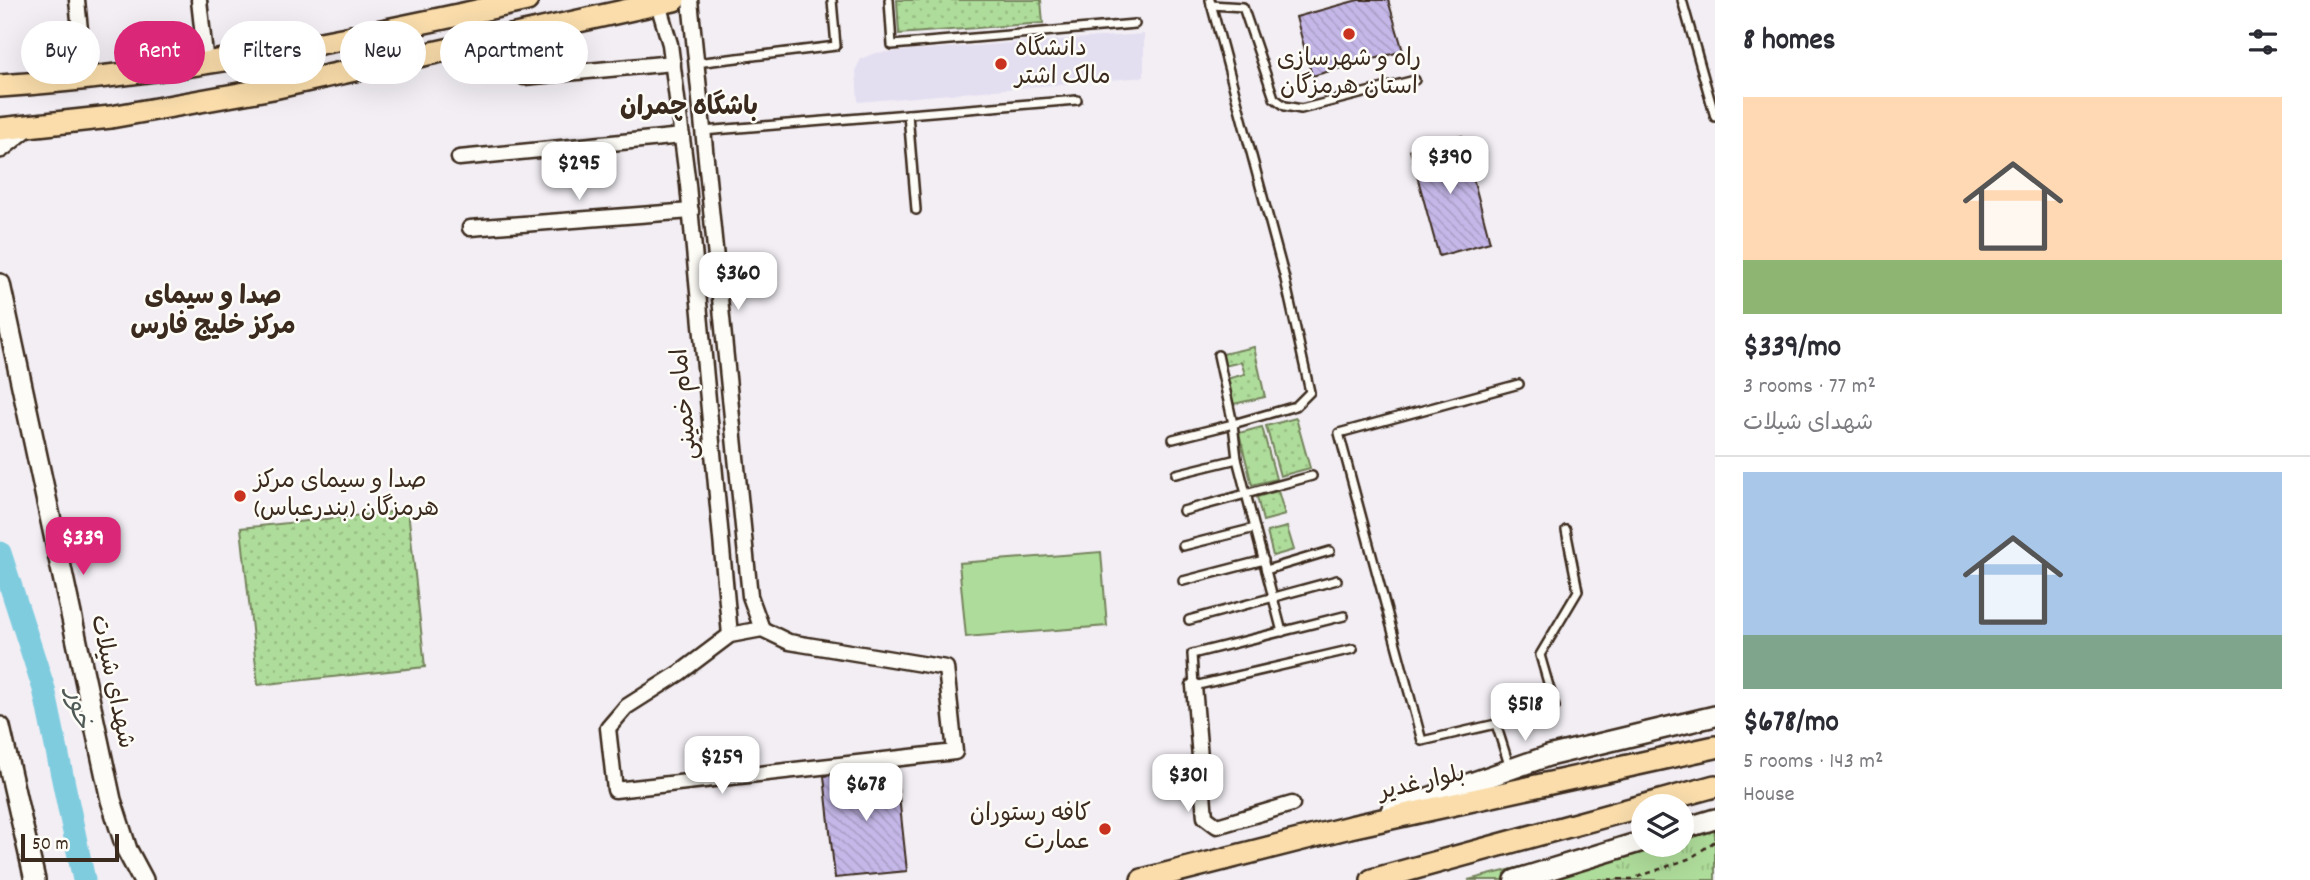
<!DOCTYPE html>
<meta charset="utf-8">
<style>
:root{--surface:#fff;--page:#f7f7f7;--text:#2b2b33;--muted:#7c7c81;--line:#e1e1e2;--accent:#db2777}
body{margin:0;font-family:Dekko,"Playpen Sans Arabic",sans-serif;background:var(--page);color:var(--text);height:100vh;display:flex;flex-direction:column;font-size:26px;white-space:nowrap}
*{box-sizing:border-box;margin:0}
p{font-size:23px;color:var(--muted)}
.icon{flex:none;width:38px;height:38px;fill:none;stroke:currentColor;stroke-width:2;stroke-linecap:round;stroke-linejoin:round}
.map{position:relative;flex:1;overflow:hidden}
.details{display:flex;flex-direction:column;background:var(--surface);width:595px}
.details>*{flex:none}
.top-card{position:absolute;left:21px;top:21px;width:665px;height:63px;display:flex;gap:14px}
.buttons{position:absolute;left:1631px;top:794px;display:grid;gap:14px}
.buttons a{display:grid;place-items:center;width:63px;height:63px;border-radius:50%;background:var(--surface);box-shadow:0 7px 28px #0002;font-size:35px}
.scale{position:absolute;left:21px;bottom:18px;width:98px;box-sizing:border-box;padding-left:7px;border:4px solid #3b2a1e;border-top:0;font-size:19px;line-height:24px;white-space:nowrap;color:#3b2a1e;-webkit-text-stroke:5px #fdfcf7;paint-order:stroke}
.price{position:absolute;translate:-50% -60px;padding:0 16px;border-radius:14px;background:#fff;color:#222;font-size:23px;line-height:46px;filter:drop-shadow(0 2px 4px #0008)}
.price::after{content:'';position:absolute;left:50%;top:42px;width:21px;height:16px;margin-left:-10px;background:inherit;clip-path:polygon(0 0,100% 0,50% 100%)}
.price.current{background:var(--accent);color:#fff}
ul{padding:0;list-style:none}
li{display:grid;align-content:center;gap:14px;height:371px;padding:0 28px}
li+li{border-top:2px solid var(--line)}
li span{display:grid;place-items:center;height:217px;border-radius:0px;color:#555}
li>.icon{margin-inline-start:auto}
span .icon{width:126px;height:126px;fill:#fffc;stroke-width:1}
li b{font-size:30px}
h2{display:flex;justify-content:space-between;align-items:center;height:84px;padding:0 28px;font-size:30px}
.pill{padding:0 24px;border-radius:32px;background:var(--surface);box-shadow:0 7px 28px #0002;font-size:24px;line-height:63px}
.pill.current{background:var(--accent);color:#fff}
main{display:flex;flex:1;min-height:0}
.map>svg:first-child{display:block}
.built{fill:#e4def1}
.grass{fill:url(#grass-dots);stroke:#74835c;stroke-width:2}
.park{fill:url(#park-tufts);stroke:#74835c;stroke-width:2}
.garden{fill:#aedc9a;stroke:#74835c;stroke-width:2}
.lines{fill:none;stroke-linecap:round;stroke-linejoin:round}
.river{stroke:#80ccdf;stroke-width:23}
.building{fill:url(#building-back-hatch);stroke:#3b2a1e;stroke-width:2}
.lane-casing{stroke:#3b2a1e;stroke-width:12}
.street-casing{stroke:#3b2a1e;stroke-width:19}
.secondary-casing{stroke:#3b2a1e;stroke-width:24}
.primary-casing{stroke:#3b2a1e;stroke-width:26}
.path{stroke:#3b2a1e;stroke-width:2.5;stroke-dasharray:5 5;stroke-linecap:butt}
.lane{stroke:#fdfcf7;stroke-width:7}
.street{stroke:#fdfcf7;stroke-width:14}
.secondary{stroke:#fdfcf7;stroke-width:19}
.primary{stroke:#faddab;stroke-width:21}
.poi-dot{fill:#c8321e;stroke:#fdfcf7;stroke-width:2.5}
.labels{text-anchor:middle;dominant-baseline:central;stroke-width:5;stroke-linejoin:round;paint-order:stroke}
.poi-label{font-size:24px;fill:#3b2a1e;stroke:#fdfcf7;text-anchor:start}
.street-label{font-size:24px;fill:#3b2a1e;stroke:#fdfcf7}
.neighbourhood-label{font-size:26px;font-weight:bold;fill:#3b2a1e;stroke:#fdfcf7}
.water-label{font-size:26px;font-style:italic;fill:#505b58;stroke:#fdfcf7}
</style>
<main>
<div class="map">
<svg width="1715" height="880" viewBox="0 0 1715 880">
<defs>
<pattern id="grass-dots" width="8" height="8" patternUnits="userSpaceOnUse" patternTransform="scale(1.75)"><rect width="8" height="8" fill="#aedc9a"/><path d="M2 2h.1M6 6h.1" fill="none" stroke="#97bd84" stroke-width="1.8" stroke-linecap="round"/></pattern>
<pattern id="park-tufts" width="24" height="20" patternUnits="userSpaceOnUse" patternTransform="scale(1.75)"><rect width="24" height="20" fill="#aedc9a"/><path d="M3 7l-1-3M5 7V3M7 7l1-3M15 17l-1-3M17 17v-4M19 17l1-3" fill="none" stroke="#97bd84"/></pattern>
<pattern id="building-back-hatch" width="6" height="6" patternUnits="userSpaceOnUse" patternTransform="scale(1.75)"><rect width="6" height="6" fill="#c5b8e9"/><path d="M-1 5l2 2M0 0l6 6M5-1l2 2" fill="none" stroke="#aa9ec7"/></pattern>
</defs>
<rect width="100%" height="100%" fill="#f2eef4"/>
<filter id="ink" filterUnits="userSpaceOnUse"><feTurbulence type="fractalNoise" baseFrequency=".0143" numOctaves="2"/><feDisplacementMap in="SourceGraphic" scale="14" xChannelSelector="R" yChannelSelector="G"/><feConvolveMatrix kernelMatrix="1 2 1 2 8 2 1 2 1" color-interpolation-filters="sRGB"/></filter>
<g filter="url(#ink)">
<polygon class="built" points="1144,34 1144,77 858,102 856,69 861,59 875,53"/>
<g class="grass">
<polygon points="897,0 1041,0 1043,23 899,34"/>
<polygon points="1254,347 1265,397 1229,405 1223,380 1245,374 1241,362 1220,367 1218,355"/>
<polygon points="1296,418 1310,468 1280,476 1266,426"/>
<polygon points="1262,427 1276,479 1252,485 1239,433"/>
<polygon points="1278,491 1285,515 1263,521 1257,497"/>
<polygon points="408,510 425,667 258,685 241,528"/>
<polygon points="1287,527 1294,550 1273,556 1267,532"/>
</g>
<polygon class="park" points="1715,819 1715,880 1468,880 1643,837 1643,845 1682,845 1682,827"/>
<polygon class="garden" points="1101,552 1107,626 966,637 959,563"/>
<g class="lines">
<polyline class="river" points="0,553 44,689 84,880"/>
</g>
<g class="building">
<polygon points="1358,0 1388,0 1403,51 1312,76 1296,17"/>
<polygon points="1462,136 1490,242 1439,256 1410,150"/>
<polygon points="896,768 907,871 835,878 824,776"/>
</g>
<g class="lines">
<g class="lane-casing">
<g id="lane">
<polyline points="889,0 892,45 1135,24"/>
<polyline points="1210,0 1284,275 1310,392 1296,406 1233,424 1237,459 1282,632"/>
<polyline points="1682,0 1715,117"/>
<polyline points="1211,5 1243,7 1274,98 1285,106 1301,109 1415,80"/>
<polyline points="696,63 836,46 832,0"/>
<polyline points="908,114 916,210"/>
<polyline points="703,131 1077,100"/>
<polyline points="1173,439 1233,424 1218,355"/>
<polyline points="1176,474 1237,459"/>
<polyline points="1183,511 1312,476"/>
<polyline points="1183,546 1255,528"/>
<polyline points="1266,570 1330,551"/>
<polyline points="1183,581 1264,560"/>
<polyline points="1344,616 1192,654 1194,686 1353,649"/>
<polyline points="1189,620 1337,580"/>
<polyline points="1496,724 1422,741 1339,433 1519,384"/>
<polyline points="1510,768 1496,724 1555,707 1540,655 1578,591 1566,530"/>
</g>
</g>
<g class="street-casing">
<g id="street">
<polyline points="77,0 85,80"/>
<polyline points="199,0 206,64"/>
<polyline points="690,0 750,596 762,629"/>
<polyline points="658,4 670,44 688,185 730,635"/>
<polyline points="524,77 673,63"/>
<polyline points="459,158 682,136"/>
<polyline points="470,228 691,211"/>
<polygon points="762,629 789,642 946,668 955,752 615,790 608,728 626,707 681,672 730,635"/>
<polyline points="1194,686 1205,817 1217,826 1292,804"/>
</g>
</g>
<g class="secondary-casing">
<g id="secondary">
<polyline points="0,148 26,127"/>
<polyline points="0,284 111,800 127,850 143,880"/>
<polyline points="0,727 35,880"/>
<polyline points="1391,811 1548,756 1715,716"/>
<polyline points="1682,829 1715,819"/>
<polyline points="1515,880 1643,841"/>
</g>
</g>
<g class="primary-casing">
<g id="primary">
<path d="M 0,86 C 181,74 351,39 527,0"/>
<polyline points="0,129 111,117 273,88 674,0"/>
<polyline points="1142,880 1350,827 1715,747"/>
<polyline points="1372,880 1715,786"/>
</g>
</g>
<polyline class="path" points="1588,880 1632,879 1691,858 1715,841"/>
<use href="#lane" class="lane"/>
<use href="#street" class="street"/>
<use href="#secondary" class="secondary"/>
<use href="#primary" class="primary"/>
</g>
</g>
<g class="poi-dot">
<circle cx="1349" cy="34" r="7"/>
<circle cx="1001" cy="64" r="7"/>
<circle cx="240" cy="496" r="7"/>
<circle cx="1105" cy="829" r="7"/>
</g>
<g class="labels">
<g class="poi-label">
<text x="1015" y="50">دانشگاه<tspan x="1015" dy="28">مالک اشتر</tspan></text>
<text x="1349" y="60" text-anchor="middle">راه و شهرسازی<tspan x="1349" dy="28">استان هرمزگان</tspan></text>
<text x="254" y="482">صدا و سیمای مرکز<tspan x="254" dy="28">هرمزگان (بندرعباس)</tspan></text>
<text x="1091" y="815" text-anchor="end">کافه رستوران<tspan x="1091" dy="28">عمارت</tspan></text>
</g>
<g class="street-label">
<text transform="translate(686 404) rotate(-95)">امام خمینی</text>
<text transform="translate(111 682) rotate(78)">شهدای شیلات</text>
<text transform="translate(1422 784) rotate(-13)">بلوار غدیر</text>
</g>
<g class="neighbourhood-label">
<text x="689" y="108">باشگاه چمران</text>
<text x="213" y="297">صدا و سیمای<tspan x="213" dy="30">مرکز خلیج فارس</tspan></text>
</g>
<g class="water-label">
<text transform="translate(77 709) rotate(78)">خور</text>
</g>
</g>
</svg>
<div class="buttons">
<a><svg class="icon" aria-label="layers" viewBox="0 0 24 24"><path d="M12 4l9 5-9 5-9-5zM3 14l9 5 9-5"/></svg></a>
</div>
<div class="scale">50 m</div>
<b class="price" style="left:1450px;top:196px">$390</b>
<b class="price" style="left:579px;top:202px">$295</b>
<b class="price" style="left:738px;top:312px">$360</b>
<b class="price current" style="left:83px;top:577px">$339</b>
<b class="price" style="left:1525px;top:743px">$518</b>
<b class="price" style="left:722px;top:796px">$259</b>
<b class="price" style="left:1188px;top:814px">$301</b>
<b class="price" style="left:866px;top:823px">$678</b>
<div class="top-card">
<a class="pill">Buy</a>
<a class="pill current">Rent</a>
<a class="pill">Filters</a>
<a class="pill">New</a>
<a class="pill">Apartment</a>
</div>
</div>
<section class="details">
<h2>8 homes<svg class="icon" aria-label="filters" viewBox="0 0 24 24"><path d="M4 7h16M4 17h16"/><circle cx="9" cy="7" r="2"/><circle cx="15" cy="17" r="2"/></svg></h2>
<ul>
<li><span style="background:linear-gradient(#ffd9b3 75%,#8fb573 0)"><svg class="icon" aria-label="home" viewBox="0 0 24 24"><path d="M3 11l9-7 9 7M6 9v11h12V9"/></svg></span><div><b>$339/mo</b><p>3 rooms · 77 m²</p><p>شهدای شیلات</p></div></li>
<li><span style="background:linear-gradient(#a9c7e8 75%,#7fa58c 0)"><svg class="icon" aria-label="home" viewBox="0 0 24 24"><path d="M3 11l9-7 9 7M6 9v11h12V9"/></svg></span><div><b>$678/mo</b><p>5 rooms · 143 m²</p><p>House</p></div></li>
</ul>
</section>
</main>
